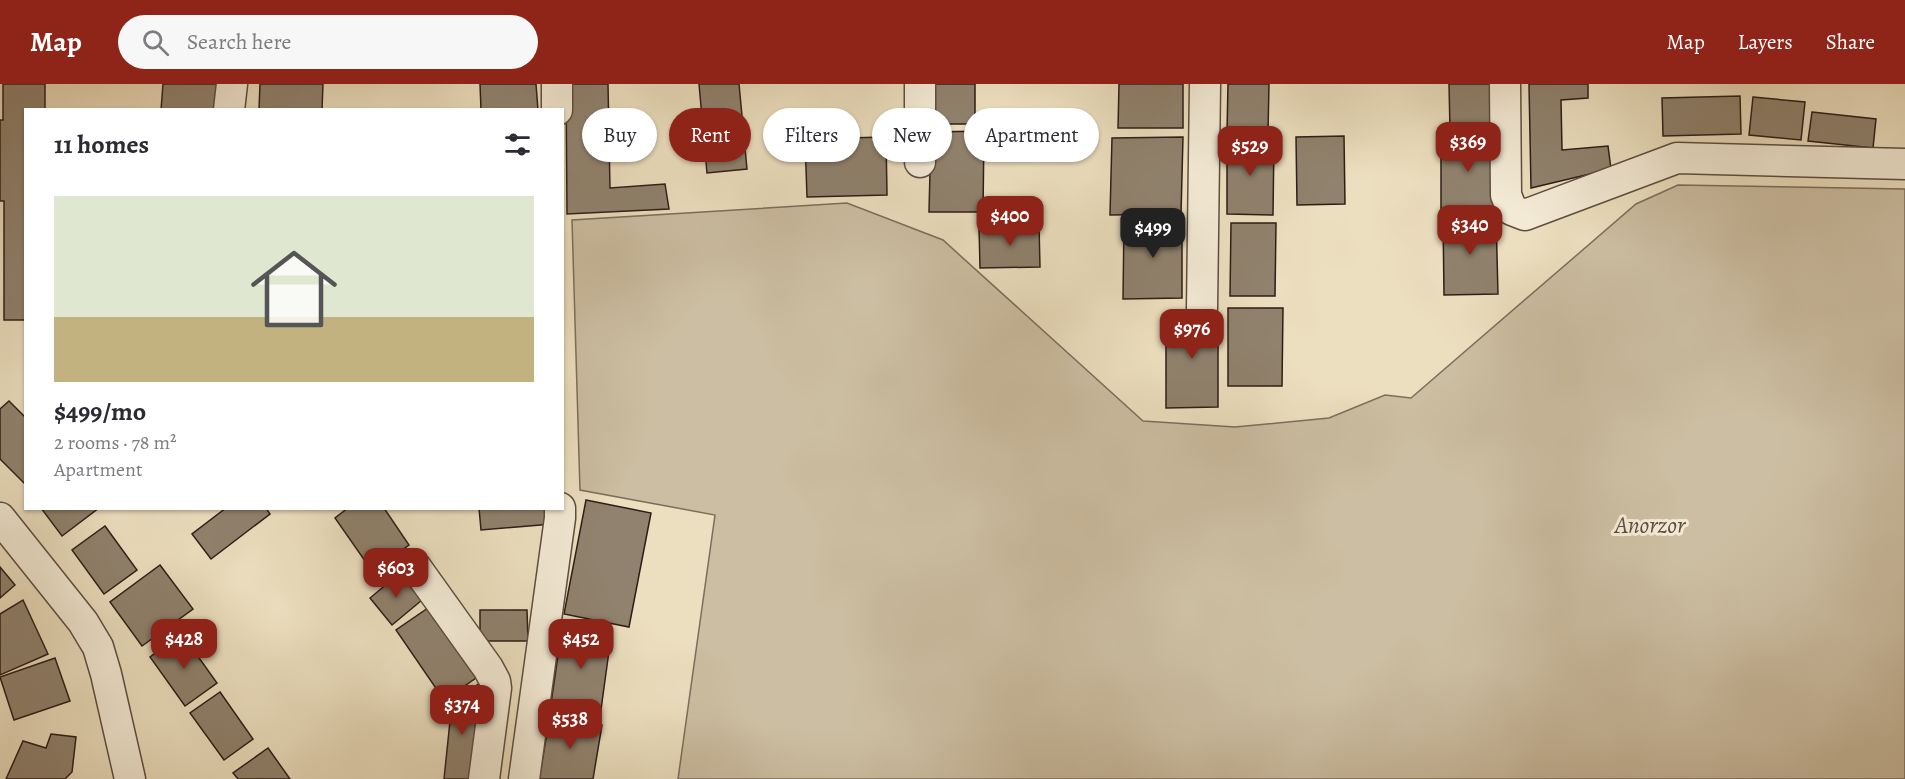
<!DOCTYPE html>
<meta charset="utf-8">
<style>
:root{--surface:#fff;--page:#f7f7f7;--text:#2b2b33;--muted:#7c7c81;--line:#e1e1e2;--accent:#8f2418}
body{margin:0;font-family:Alegreya,serif;background:var(--page);color:var(--text);height:100vh;display:flex;flex-direction:column;font-size:22px;white-space:nowrap}
*{box-sizing:border-box;margin:0}
p{font-size:20px;color:var(--muted)}
.icon{flex:none;width:33px;height:33px;fill:none;stroke:currentColor;stroke-width:2;stroke-linecap:round;stroke-linejoin:round}
.map{position:relative;flex:1;overflow:hidden}
.sheet{position:absolute;left:24px;top:24px;width:540px;height:402px;display:flex;flex-direction:column;background:var(--surface);border-radius:0px;box-shadow:0 2px 4px #0004}
.sheet>*{flex:none}
.banner{position:absolute;left:582px;top:24px;width:570px;height:54px;display:flex;gap:12px}
.price{position:absolute;translate:-50% -51px;padding:0 14px;border-radius:12px;background:var(--accent);color:#fff;font-size:20px;line-height:39px;filter:drop-shadow(0 2px 3px #0008)}
.price::after{content:'';position:absolute;left:50%;top:36px;width:18px;height:14px;margin-left:-9px;background:inherit;clip-path:polygon(0 0,100% 0,50% 100%)}
.price.on{background:#222;color:#fff}
ul{padding:0;list-style:none}
li{display:grid;align-content:center;gap:12px;height:318px;padding:0 30px}
li+li{border-top:2px solid var(--line)}
li span{display:grid;place-items:center;height:186px;border-radius:0px;color:#555}
li>.icon{margin-inline-start:auto}
span .icon{width:108px;height:108px;fill:#fffc;stroke-width:1}
li b{font-size:26px}
h2{display:flex;justify-content:space-between;align-items:center;height:72px;padding:0 30px;font-size:26px}
.pill{padding:0 21px;border-radius:27px;background:var(--surface);box-shadow:0 2px 4px #0004;font-size:21px;line-height:54px}
.pill.on{background:var(--accent);color:#fff}
header{display:flex;align-items:center;gap:36px;box-sizing:border-box;height:84px;padding:0 30px;background:var(--accent);color:#fff}
header strong{font-size:28px}
nav{display:flex;gap:33px;margin-inline-start:auto;font-size:21px}
.search{width:420px;height:54px;background:var(--page);display:flex;align-items:center;gap:15px;box-sizing:border-box;padding:0 21px;border-radius:33px;color:var(--muted);font-size:22px}
.map>svg:first-child{display:block}
.green{fill:#ccbea2;stroke:#7c6e5c;stroke-width:1.5}
.building{fill:#90826e;stroke:#2d1d17;stroke-width:1.5}
.lines{fill:none;stroke-linecap:round;stroke-linejoin:round}
.minor-casing{stroke:#5d4e41;stroke-width:33}
.minor{stroke:#f3ead5;stroke-width:30}
.labels{text-anchor:middle;dominant-baseline:central;stroke-width:6;stroke-linejoin:round;paint-order:stroke}
.park-label{font-size:24px;font-style:italic;fill:#5d4d41;stroke:#f3ead5}
</style>
<header>
<strong>Map</strong>
<div class="search"><svg class="icon" aria-label="search" viewBox="0 0 24 24"><circle cx="10" cy="10" r="6"/><path d="M15 15l6 6"/></svg>Search here</div>
<nav><a>Map</a><a>Layers</a><a>Share</a></nav>
</header>
<div class="map">
<svg width="1905" height="695" viewBox="0 0 1905 695">
<rect width="100%" height="100%" fill="#ecdfbf"/>
<filter id="stains"><feTurbulence type="fractalNoise" baseFrequency=".00333" numOctaves="4"/><feColorMatrix values="0 0 0 0 .2 0 0 0 0 .09 0 0 0 0 .02 0 0 0 .5 -.17"/></filter>
<radialGradient id="worn" r=".72"><stop offset=".6" stop-color="#630" stop-opacity="0"/><stop offset="1" stop-color="#630" stop-opacity=".3"/></radialGradient>
<polygon class="green" points="1678,101 1905,105 1905,695 678,695 715,431 580,406 572,136 847,119 943,156 1143,337 1235,343 1329,334 1385,311 1411,314 1636,120"/>
<g class="building">
<polygon points="3,0 45,0 45,26 26,26 26,236 4,236 4,117 0,117 0,36 3,36"/>
<polygon points="163,0 218,0 216,26 161,26"/>
<polygon points="260,0 323,0 322,26 259,26"/>
<polygon points="480,0 536,0 538,26 481,26"/>
<polygon points="566,0 608,0 610,104 665,100 669,125 567,130"/>
<polygon points="699,0 739,0 747,85 707,89"/>
<rect x="932" y="0" width="43" height="40"/>
<polygon points="1119,0 1183,0 1183,44 1118,44"/>
<polygon points="1228,0 1269,0 1268,49 1227,48"/>
<polygon points="1449,0 1496,0 1496,46 1450,46"/>
<polygon points="1529,0 1588,0 1588,14 1561,16 1562,66 1608,62 1611,85 1531,104"/>
<polygon points="1740,12 1741,50 1663,52 1662,14"/>
<polygon points="1753,13 1805,18 1801,56 1749,51"/>
<polygon points="1812,28 1876,35 1873,64 1808,57"/>
<polygon points="984,47 983,128 929,128 931,48"/>
<polygon points="1441,50 1496,50 1496,127 1441,129"/>
<polygon points="1344,52 1345,120 1297,121 1296,53"/>
<polygon points="886,53 887,111 807,113 805,55"/>
<polygon points="1183,53 1181,130 1110,131 1112,54"/>
<polygon points="1227,55 1274,55 1273,131 1227,130"/>
<polygon points="1496,132 1498,210 1444,211 1443,133"/>
<polygon points="1182,135 1182,214 1123,215 1124,136"/>
<polygon points="1231,139 1276,139 1275,212 1230,212"/>
<polygon points="1039,141 1040,183 980,184 979,143"/>
<polygon points="1228,224 1283,224 1282,302 1228,302"/>
<polygon points="1166,229 1218,229 1218,323 1166,324"/>
<polygon points="9,317 26,334 26,401 0,375 0,325"/>
<polygon points="586,416 651,429 629,543 564,530"/>
<polygon points="41,424 99,424 62,452"/>
<polygon points="226,424 266,424 270,430 211,475 192,450"/>
<polygon points="348,424 384,424 409,461 372,487 335,434"/>
<polygon points="479,424 551,424 552,440 481,446"/>
<polygon points="105,442 137,486 104,510 72,466"/>
<polygon points="160,481 193,525 142,562 110,518"/>
<polygon points="0,483 15,501 0,514"/>
<polygon points="400,489 422,516 392,541 370,514"/>
<polygon points="23,516 48,570 0,591 0,530"/>
<polygon points="428,524 476,594 444,616 396,546"/>
<polygon points="480,526 527,526 528,557 480,557"/>
<polygon points="563,538 612,545 600,633 550,626"/>
<polygon points="182,550 217,599 185,622 150,573"/>
<polygon points="55,574 70,617 14,636 0,593"/>
<polygon points="480,599 470,695 444,695 452,618"/>
<polygon points="220,608 253,655 224,676 190,629"/>
<polygon points="550,632 602,641 593,695 539,695"/>
<polygon points="51,650 76,653 72,688 65,695 6,695 23,657 46,664"/>
<polygon points="268,664 290,695 238,695 233,689"/>
</g>
<g class="lines">
<g class="minor-casing">
<g id="minor">
<polyline points="1505,0 1506,111 1512,126 1525,131 1677,74 1905,80"/>
<polyline points="229,26 232,0"/>
<polyline points="557,26 557,0"/>
<polyline points="920,78 920,0"/>
<polyline points="1202,224 1205,0"/>
<polyline points="0,434 83,538 98,563 106,590 130,695"/>
<polyline points="415,482 488,584 495,597 496,604 484,695"/>
<polyline points="524,695 560,434 560,424"/>
</g>
</g>
<use href="#minor" class="minor"/>
</g>
<g class="labels">
<g class="park-label">
<text x="1650" y="441">Anorzor</text>
</g>
</g>
<rect width="100%" height="100%" filter="url(#stains)"/>
<rect width="100%" height="100%" fill="url(#worn)"/>
</svg>
<b class="price" style="left:1468px;top:89px">$369</b>
<b class="price" style="left:1250px;top:93px">$529</b>
<b class="price" style="left:1010px;top:163px">$400</b>
<b class="price" style="left:1470px;top:172px">$340</b>
<b class="price on" style="left:1153px;top:175px">$499</b>
<b class="price" style="left:1192px;top:276px">$976</b>
<b class="price" style="left:396px;top:515px">$603</b>
<b class="price" style="left:184px;top:586px">$428</b>
<b class="price" style="left:581px;top:586px">$452</b>
<b class="price" style="left:462px;top:652px">$374</b>
<b class="price" style="left:570px;top:666px">$538</b>
<div class="banner">
<a class="pill">Buy</a>
<a class="pill on">Rent</a>
<a class="pill">Filters</a>
<a class="pill">New</a>
<a class="pill">Apartment</a>
</div>
<section class="sheet">
<h2>11 homes<svg class="icon" aria-label="filters" viewBox="0 0 24 24"><path d="M4 7h16M4 17h16"/><circle cx="9" cy="7" r="2"/><circle cx="15" cy="17" r="2"/></svg></h2>
<ul>
<li><span style="background:linear-gradient(#dfe7d0 65%,#c2b280 0)"><svg class="icon" aria-label="home" viewBox="0 0 24 24"><path d="M3 11l9-7 9 7M6 9v11h12V9"/></svg></span><div><b>$499/mo</b><p>2 rooms · 78 m²</p><p>Apartment</p></div></li>
</ul>
</section>
</div>
